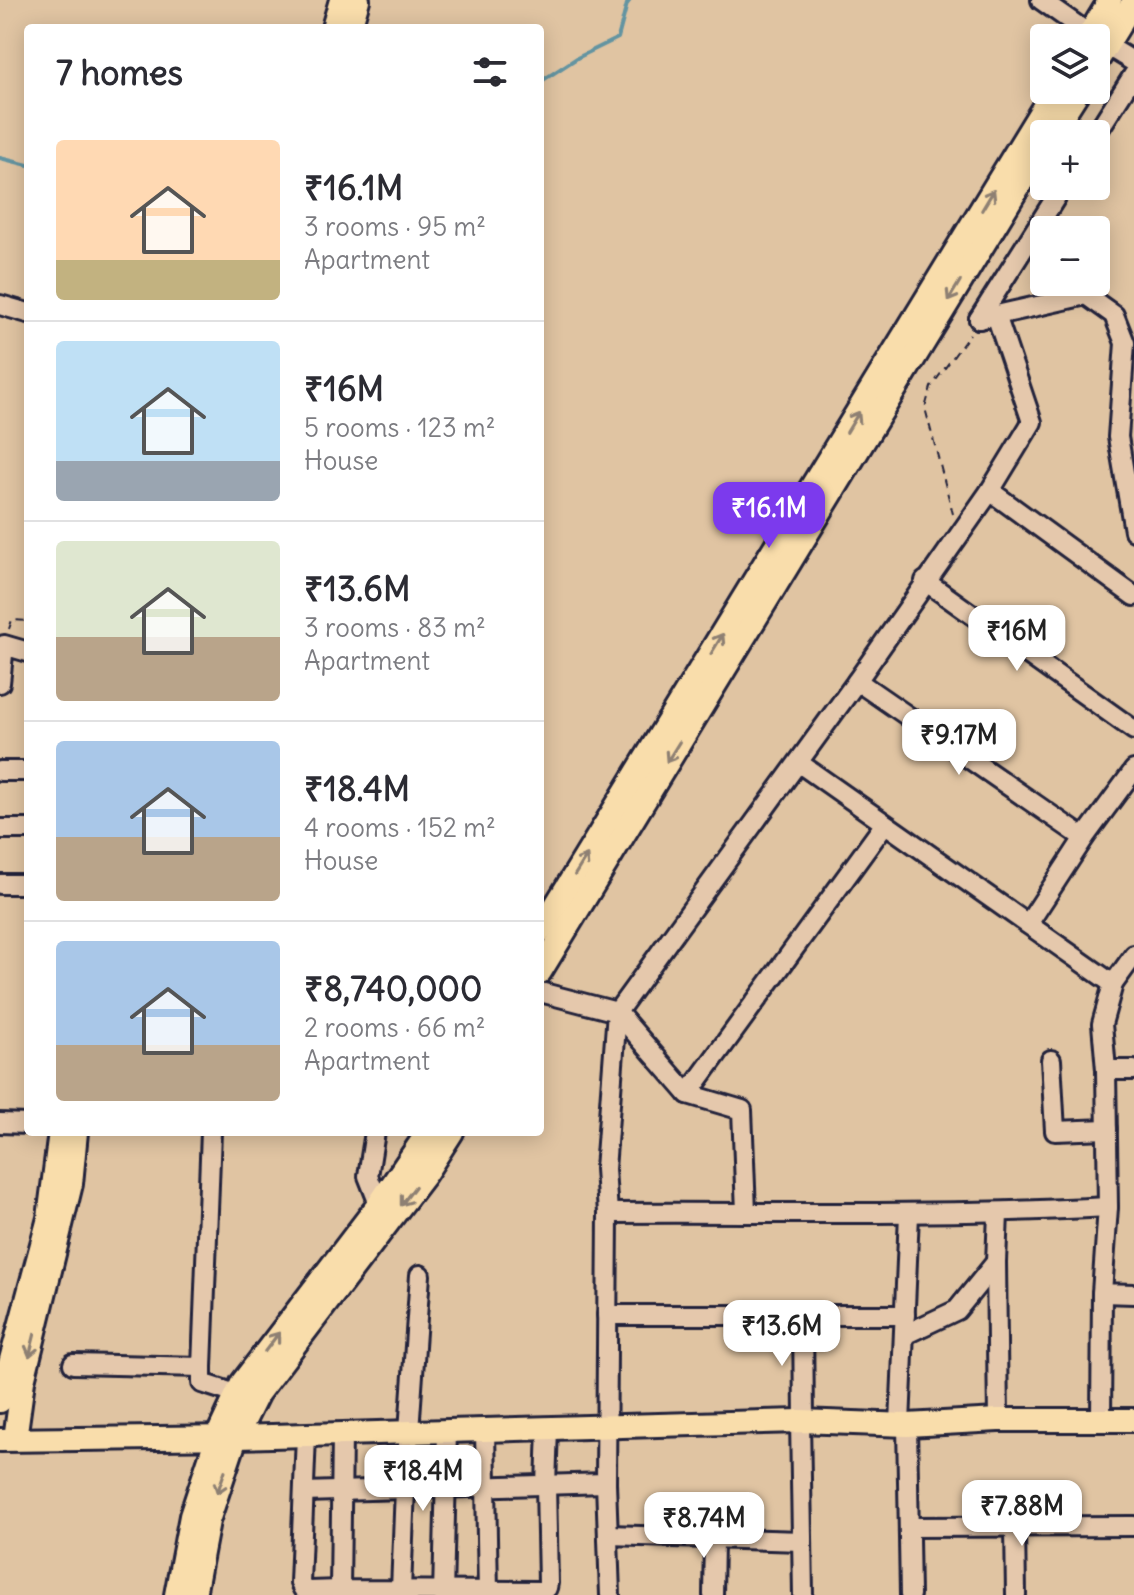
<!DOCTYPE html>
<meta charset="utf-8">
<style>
:root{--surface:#fff;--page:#f7f7f7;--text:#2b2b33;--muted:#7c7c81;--line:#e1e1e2;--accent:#7c3aed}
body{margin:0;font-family:Delius,sans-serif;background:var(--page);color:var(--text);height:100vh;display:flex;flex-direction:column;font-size:30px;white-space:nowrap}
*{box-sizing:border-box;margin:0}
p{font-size:26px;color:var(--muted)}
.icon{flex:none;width:44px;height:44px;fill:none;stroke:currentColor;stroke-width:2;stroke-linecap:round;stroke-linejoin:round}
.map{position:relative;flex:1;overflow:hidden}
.panel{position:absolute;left:24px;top:24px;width:520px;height:1112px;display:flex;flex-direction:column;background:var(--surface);border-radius:8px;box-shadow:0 4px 20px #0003}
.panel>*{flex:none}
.controls{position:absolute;left:1030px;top:24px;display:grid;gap:16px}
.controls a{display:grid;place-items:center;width:80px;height:80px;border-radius:8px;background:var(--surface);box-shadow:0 4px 20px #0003;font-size:40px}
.price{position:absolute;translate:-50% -68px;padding:0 18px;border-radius:16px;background:#fff;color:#222;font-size:26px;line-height:52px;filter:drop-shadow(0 2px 4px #0008)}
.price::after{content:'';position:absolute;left:50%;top:48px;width:24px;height:18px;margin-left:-12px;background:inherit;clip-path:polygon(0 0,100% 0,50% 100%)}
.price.selected{background:var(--accent);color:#fff}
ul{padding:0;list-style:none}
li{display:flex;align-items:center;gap:24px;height:200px;padding:0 32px}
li+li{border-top:2px solid var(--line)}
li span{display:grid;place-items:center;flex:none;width:224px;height:160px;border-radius:8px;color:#555}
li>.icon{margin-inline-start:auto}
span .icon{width:96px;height:96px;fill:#fffc;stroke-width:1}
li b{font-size:34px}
h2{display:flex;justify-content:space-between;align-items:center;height:96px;padding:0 32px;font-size:34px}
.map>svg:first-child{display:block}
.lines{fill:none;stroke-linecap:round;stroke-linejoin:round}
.stream{stroke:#6394a1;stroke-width:4}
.minor-casing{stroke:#22223b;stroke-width:24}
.major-casing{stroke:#22223b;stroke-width:28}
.path{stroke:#22223b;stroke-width:2;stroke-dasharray:8 6;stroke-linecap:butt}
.minor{stroke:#e5c8ac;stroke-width:18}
.major{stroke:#f9ddab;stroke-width:22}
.oneway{stroke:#8e8073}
</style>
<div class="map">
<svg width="1134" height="1595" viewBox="0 0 1134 1595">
<rect width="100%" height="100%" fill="#e0c4a2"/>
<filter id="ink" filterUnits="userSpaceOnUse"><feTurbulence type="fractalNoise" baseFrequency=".0125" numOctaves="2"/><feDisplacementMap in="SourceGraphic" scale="16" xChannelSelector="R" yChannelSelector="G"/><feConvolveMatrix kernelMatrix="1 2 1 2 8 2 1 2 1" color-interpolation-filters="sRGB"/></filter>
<g filter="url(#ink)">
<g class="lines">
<g class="stream">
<polyline points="540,82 577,58 618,38 627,4 630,0"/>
<polyline points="0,158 28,165"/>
</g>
<g class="minor-casing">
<g id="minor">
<polyline points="1041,0 1095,38"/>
<polyline points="1096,39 1134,62"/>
<polyline points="1096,134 1134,74"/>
<polyline points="0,305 28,313"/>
<polyline points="979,319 1086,295 1114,315 1125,343 1118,437 1134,531"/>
<polyline points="979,319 1063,186"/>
<polyline points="990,491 1134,596"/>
<polyline points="925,581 1134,730"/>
<polyline points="857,681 1084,838"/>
<polyline points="0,683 4,645 28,652"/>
<polyline points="799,763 1113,984"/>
<polyline points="0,771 28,771"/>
<polyline points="0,829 28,829"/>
<polyline points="0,884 28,884"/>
<polyline points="1028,924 1084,838 1134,770"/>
<polyline points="1134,955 1113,984 1102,1024 1106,1070 1108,1207 1102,1293 1134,1294"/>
<polyline points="540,992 617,1012 688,1094"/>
<polyline points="1051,1060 1055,1131 1107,1129"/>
<polyline points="1106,1070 1134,1070"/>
<polyline points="0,1123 28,1124"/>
<polyline points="375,1132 368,1176 379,1204"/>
<polyline points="746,1212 742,1110 688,1094 884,825"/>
<path d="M 608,1213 C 775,1212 941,1216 1108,1207"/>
<polyline points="607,1315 905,1315"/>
<polyline points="803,1315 804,1421"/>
<polyline points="904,1335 957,1310 996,1262"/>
<polyline points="73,1364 202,1367 211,1132"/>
<polyline points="202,1367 202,1383 236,1394"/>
<polyline points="998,1420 996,1262 998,1213"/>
<polyline points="1101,1420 1102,1293"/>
<polyline points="800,1421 803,1595"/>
<polyline points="900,1424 909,1214"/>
<polyline points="907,1425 910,1595"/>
<polyline points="485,1430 488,1592"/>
<polyline points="342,1434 340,1590 543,1591 547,1588 548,1583 546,1485 548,1428"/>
<polyline points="306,1435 300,1583 303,1589 309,1591 340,1590"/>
<polyline points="304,1492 606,1483"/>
<polyline points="910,1527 1134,1526"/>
<polyline points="1015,1527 1016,1595"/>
<polyline points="608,1535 802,1541"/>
<polyline points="401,1590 405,1488 420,1275"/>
<polyline points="443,1595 447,1431"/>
<polyline points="610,1595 606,1483 608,1213 605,1169 617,1012 857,681 990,491 1032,422 996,315"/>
<polyline points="713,1595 714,1540"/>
</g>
</g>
<g class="major-casing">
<g id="major">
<polyline points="333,28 341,0"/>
<polyline points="350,28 358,0"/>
<polyline points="1087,38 1110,0"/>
<polyline points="1096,63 1134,1"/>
<polyline points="1051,134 1079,90"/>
<polyline points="540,931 1054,90"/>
<polyline points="540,972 1044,145"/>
<polyline points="0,1401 49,1218 60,1132"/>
<polyline points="15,1439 23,1381 71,1184 76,1132"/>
<polyline points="0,1440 236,1437 800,1421 907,1425 998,1420 1134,1420"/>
<polyline points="176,1595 191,1516 217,1437 242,1383 379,1204 428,1132"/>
<polyline points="194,1595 208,1521 236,1437 258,1393 425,1174 452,1132"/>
</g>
</g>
<g class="path">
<polyline points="953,514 925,408 931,387 970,334"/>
<polyline points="9,629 12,620 28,621"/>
</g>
<use href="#minor" class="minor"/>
<use href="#major" class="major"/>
</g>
<defs><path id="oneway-shaft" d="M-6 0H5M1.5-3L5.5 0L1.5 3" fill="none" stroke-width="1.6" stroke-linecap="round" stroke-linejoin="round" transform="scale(2)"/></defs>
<g class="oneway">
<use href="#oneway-shaft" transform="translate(988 200) rotate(-59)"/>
<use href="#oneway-shaft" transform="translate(954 291) rotate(121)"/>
<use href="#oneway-shaft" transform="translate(853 422) rotate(-59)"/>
<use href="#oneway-shaft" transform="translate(717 644) rotate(-59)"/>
<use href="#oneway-shaft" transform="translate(673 752) rotate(122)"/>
<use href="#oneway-shaft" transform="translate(581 865) rotate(-58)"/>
<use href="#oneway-shaft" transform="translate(408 1196) rotate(127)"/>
<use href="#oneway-shaft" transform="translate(272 1342) rotate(-53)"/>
<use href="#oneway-shaft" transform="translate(32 1345) rotate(104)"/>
<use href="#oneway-shaft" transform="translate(221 1482) rotate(109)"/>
</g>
</g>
</svg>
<div class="controls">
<a><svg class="icon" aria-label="layers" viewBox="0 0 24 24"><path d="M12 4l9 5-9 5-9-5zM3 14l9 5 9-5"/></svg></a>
<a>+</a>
<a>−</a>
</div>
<b class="price selected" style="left:769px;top:550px">₹16.1M</b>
<b class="price" style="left:1017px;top:673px">₹16M</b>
<b class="price" style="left:959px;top:777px">₹9.17M</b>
<b class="price" style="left:782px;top:1368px">₹13.6M</b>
<b class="price" style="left:423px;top:1513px">₹18.4M</b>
<b class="price" style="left:1022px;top:1548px">₹7.88M</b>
<b class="price" style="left:704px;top:1560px">₹8.74M</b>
<section class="panel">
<h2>7 homes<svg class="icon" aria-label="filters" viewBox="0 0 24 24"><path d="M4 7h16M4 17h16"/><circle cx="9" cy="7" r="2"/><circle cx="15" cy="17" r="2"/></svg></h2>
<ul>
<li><span style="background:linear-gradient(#ffd9b3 75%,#c2b280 0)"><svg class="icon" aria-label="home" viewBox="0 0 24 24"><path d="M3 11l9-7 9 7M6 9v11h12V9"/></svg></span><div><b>₹16.1M</b><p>3 rooms · 95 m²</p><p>Apartment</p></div></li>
<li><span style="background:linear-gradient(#bfe0f5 75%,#9aa5b1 0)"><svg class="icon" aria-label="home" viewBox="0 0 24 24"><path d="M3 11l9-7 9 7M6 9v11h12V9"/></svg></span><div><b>₹16M</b><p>5 rooms · 123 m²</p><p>House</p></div></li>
<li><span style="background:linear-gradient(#dfe7d0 60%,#b9a48a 0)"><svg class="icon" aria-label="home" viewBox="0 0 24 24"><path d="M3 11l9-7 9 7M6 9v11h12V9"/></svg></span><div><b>₹13.6M</b><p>3 rooms · 83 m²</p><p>Apartment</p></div></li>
<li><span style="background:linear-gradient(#a9c7e8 60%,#b9a48a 0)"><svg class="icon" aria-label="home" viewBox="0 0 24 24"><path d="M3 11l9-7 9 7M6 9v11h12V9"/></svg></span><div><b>₹18.4M</b><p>4 rooms · 152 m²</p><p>House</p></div></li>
<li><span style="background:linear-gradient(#a9c7e8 65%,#b9a48a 0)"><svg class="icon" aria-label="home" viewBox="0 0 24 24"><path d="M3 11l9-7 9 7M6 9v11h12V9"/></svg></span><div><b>₹8,740,000</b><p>2 rooms · 66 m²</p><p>Apartment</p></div></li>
</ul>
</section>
</div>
